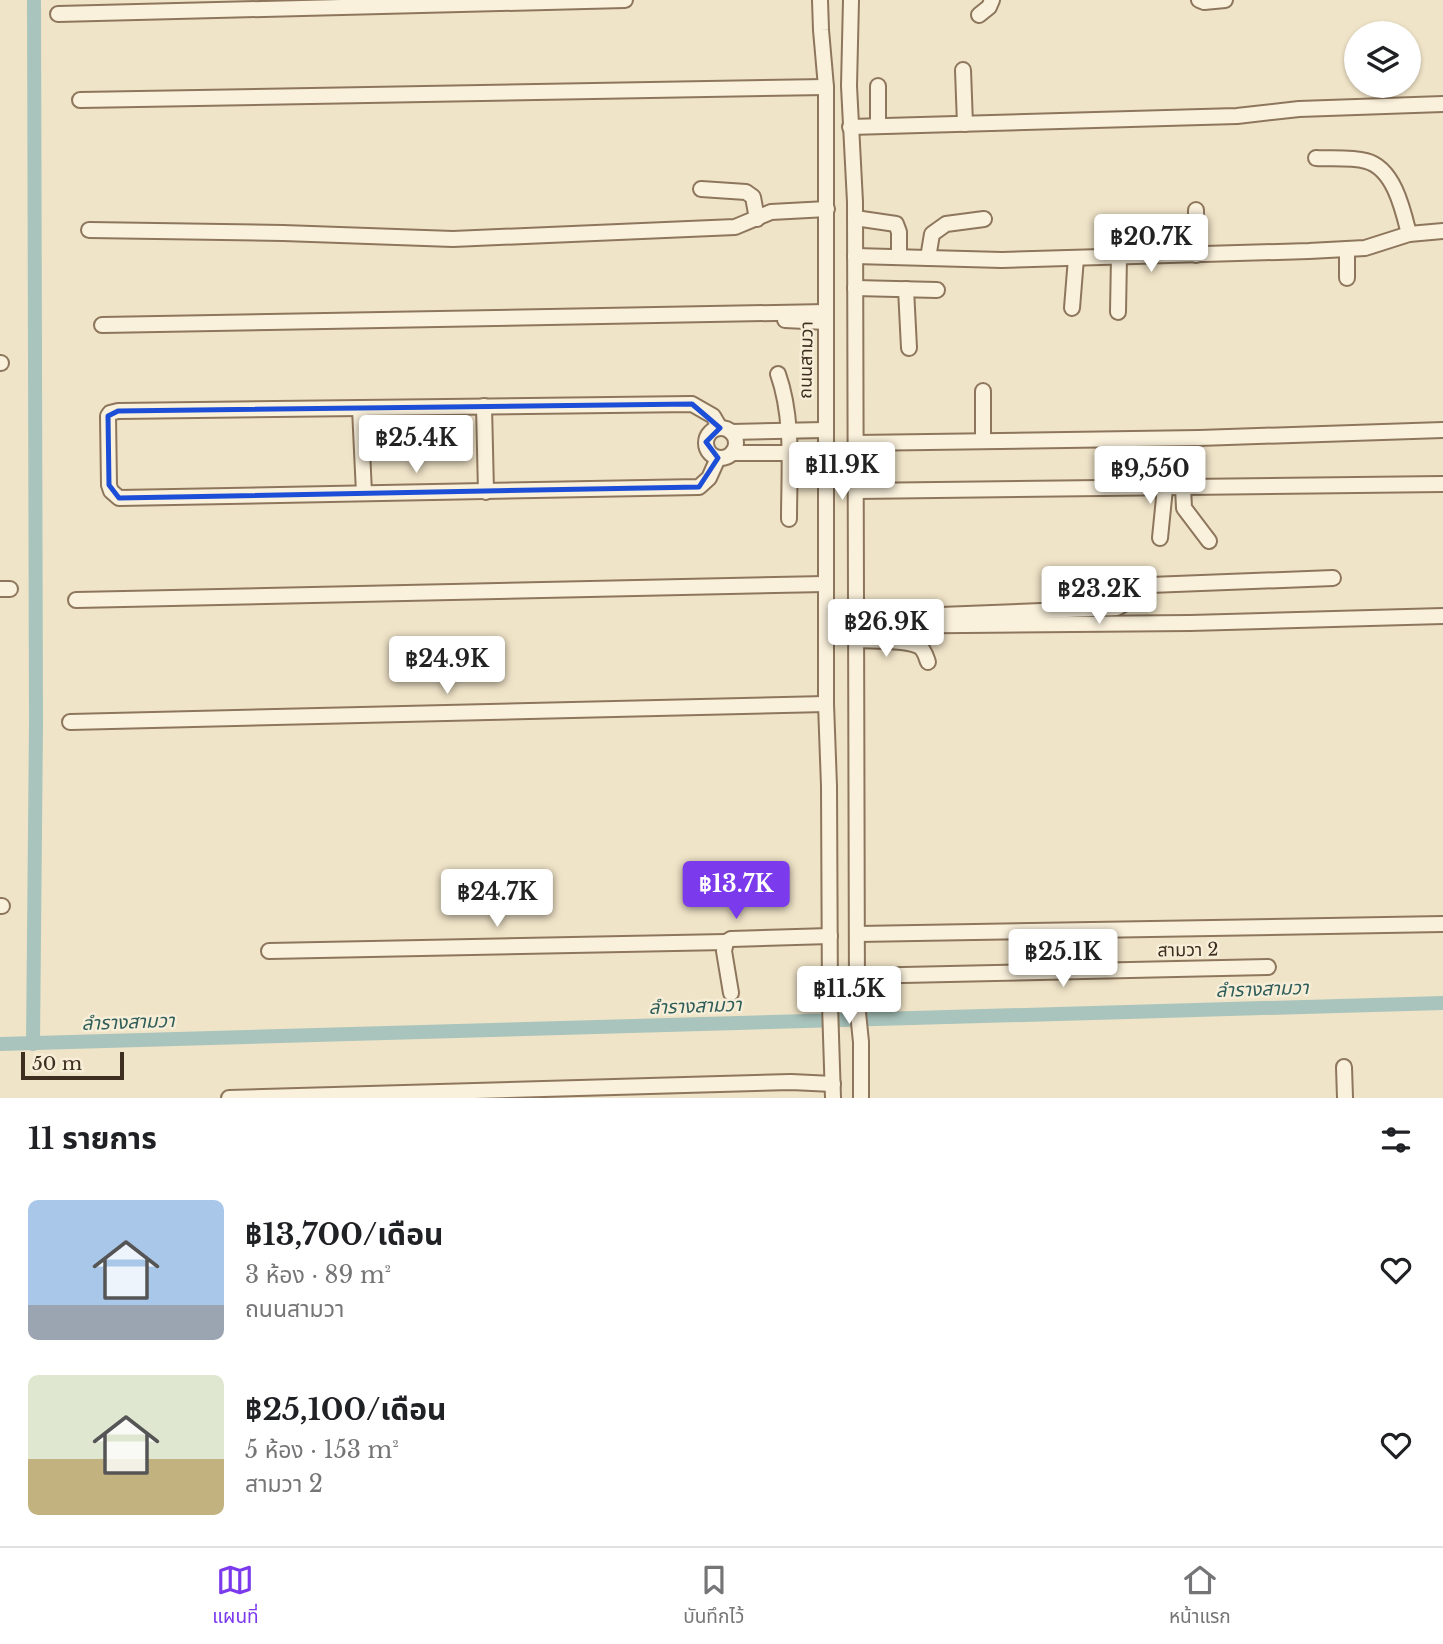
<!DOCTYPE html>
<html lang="th">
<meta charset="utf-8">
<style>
:root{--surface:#fff;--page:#f6f6f6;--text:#202124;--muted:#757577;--line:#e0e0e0;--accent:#7c3aed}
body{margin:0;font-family:"Libre Baskerville","Noto Sans Thai",serif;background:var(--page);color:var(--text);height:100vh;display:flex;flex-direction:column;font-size:26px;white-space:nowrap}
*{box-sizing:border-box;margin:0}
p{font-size:23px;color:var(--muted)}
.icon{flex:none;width:38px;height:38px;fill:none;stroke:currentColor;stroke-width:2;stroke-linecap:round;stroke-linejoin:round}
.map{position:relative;height:1098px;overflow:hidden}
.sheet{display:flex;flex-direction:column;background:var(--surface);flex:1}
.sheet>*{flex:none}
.controls{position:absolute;left:1344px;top:21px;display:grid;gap:14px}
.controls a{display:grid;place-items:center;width:77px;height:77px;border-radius:50%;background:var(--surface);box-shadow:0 2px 5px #0004;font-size:35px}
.scale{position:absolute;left:21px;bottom:18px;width:103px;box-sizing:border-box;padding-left:7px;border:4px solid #3d2e20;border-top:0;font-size:19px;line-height:24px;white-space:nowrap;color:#3d2e20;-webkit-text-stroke:5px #f7eed8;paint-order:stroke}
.price{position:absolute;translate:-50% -60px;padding:0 16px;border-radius:7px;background:#fff;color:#222;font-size:23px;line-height:46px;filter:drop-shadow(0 2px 4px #0008)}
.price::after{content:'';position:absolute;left:50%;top:42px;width:21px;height:16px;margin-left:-10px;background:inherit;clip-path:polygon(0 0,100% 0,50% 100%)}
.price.active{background:var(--accent);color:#fff}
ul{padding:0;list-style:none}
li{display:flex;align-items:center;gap:21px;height:175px;padding:0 28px}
li span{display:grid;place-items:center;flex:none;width:196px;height:140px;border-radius:10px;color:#555}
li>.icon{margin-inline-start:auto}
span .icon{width:84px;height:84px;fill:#fffc;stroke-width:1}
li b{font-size:30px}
h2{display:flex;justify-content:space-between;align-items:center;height:84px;padding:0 28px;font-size:30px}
.dock{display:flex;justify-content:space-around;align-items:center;height:98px;border-top:2px solid var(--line);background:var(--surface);font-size:19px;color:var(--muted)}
.dock a{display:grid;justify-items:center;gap:4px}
.dock .active{color:var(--accent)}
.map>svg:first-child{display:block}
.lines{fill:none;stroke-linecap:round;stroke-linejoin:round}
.canal{stroke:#a9c4bc;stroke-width:14}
.minor-casing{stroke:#8d765c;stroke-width:18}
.minor{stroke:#faf1dc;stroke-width:14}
.marked{fill:none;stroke:#1d4ed8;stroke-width:5;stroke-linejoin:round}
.labels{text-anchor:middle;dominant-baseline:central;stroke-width:5;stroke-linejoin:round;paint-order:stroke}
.street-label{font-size:18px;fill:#3d2e20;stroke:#f7eed8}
.water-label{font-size:19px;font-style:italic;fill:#2f5d5a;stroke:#f7eed8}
</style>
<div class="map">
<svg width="1443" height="1098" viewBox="0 0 1443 1098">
<rect width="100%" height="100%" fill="#f0e4c8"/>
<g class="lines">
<g class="canal">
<polyline points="0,1044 1443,1003"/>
<polyline points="33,1044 36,724 34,0"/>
</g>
<g class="minor-casing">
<g id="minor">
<polyline points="820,0 821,30 826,87 826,704 829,786 830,1005 833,1098"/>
<polyline points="851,0 849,86 855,202 857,1003 861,1042 861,1098"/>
<polyline points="1199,0 1204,2 1225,0"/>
<polyline points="58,14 625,0"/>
<polyline points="979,15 989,7 992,0"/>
<polyline points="963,70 965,124"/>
<polyline points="878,86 878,126"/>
<polyline points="80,100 826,87"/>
<polyline points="850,127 1237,116 1299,109 1443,104"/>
<path d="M 1316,158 C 1332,159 1351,157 1366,161 C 1394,168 1403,210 1409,234"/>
<polyline points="701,189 746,192 753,197 757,219"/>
<polyline points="1196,210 1196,255"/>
<polyline points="855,218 896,224 899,232 899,257"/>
<polyline points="89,230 283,233 453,239 735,227 771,212 827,209"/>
<polyline points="1347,249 1347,278"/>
<polyline points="855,256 1002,260 1309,251 1365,248 1409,234 1443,231"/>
<polyline points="928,258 932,234 946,224 984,219"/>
<polyline points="855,288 937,290"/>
<polyline points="906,289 909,348"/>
<polyline points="1072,308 1076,258"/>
<polyline points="1118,312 1119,257"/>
<polyline points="785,320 826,322"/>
<polyline points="102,325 826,312"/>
<polyline points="0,363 1,363"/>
<path d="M 778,374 C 794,419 789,472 789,519"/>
<polyline points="484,406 486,492"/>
<polyline points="360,408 364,493"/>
<circle cx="721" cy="443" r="15"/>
<polyline points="731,432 825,430"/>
<polyline points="983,441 983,391"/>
<polyline points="856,443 1199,438 1443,430"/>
<polyline points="732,453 825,453"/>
<polyline points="718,458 709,478 699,487 119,498 111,491 109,485 108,416 110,413 118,411 692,404 713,416 720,428"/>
<polyline points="1183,487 1184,508 1209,541"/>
<polyline points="856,491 1443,484"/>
<polyline points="1160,538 1165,488"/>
<polyline points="0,589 10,589"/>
<polyline points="76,600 825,584"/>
<polyline points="914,616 1117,608 1135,598 1150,585 1333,578"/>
<polyline points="857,626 1190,623 1443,616"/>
<path d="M 857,640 C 873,641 908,639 920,647 C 925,651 926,657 928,662"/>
<polyline points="70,722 826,704"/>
<polyline points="0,906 2,906"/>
<polyline points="858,934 1443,924"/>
<polyline points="269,951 726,942"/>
<polyline points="857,976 1268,967"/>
<polyline points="731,993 724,951 726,942 731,939 830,936"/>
<polyline points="1344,1067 1345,1098"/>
<polyline points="229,1098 791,1082 833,1084"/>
</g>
</g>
<use href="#minor" class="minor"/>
</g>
<path class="marked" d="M 692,404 L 720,428 L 706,442 L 718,458 L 699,487 L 119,498 L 109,485 L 108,416 L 118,411 Z"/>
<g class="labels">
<g class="street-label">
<text transform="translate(806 360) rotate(-89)">ถนนสามวา</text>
<text transform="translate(1188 950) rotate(-1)">สามวา 2</text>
</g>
<g class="water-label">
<text transform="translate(1262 989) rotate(-2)">ลำรางสามวา</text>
<text transform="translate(695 1006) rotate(-2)">ลำรางสามวา</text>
<text transform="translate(128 1022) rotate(-2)">ลำรางสามวา</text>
</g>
</g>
</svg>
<div class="controls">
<a><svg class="icon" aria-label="layers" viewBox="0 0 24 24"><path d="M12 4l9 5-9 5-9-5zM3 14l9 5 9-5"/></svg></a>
</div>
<div class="scale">50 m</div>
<b class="price" style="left:1151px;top:274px">฿20.7K</b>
<b class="price" style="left:416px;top:475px">฿25.4K</b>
<b class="price" style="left:842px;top:502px">฿11.9K</b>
<b class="price" style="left:1150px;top:506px">฿9,550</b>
<b class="price" style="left:1099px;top:626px">฿23.2K</b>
<b class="price" style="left:886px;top:659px">฿26.9K</b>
<b class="price" style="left:447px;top:696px">฿24.9K</b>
<b class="price active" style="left:736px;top:921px">฿13.7K</b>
<b class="price" style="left:497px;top:929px">฿24.7K</b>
<b class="price" style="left:1063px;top:989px">฿25.1K</b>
<b class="price" style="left:849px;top:1026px">฿11.5K</b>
</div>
<section class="sheet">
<h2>11 รายการ<svg class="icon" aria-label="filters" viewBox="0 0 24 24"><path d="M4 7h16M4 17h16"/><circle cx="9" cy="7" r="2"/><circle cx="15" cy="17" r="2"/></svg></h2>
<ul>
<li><span style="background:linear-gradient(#a9c7e8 75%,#9aa5b1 0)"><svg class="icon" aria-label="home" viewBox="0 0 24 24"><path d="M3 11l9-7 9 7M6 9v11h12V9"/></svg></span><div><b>฿13,700/เดือน</b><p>3 ห้อง · 89 m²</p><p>ถนนสามวา</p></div><svg class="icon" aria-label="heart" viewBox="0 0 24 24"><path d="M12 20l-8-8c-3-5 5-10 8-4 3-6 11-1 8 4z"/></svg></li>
<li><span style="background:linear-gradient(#dfe7d0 60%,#c2b280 0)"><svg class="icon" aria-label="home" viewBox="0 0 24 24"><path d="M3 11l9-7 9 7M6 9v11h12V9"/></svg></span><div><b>฿25,100/เดือน</b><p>5 ห้อง · 153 m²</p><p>สามวา 2</p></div><svg class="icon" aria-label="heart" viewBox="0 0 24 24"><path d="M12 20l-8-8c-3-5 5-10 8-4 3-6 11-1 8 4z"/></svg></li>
</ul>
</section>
<nav class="dock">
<a class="active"><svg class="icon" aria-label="map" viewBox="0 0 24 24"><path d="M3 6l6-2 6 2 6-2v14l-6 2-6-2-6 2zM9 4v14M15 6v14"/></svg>แผนที่</a>
<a><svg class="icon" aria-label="saved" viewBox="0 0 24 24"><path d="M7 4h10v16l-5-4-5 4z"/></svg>บันทึกไว้</a>
<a><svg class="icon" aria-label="home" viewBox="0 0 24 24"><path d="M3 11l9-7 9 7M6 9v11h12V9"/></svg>หน้าแรก</a>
</nav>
